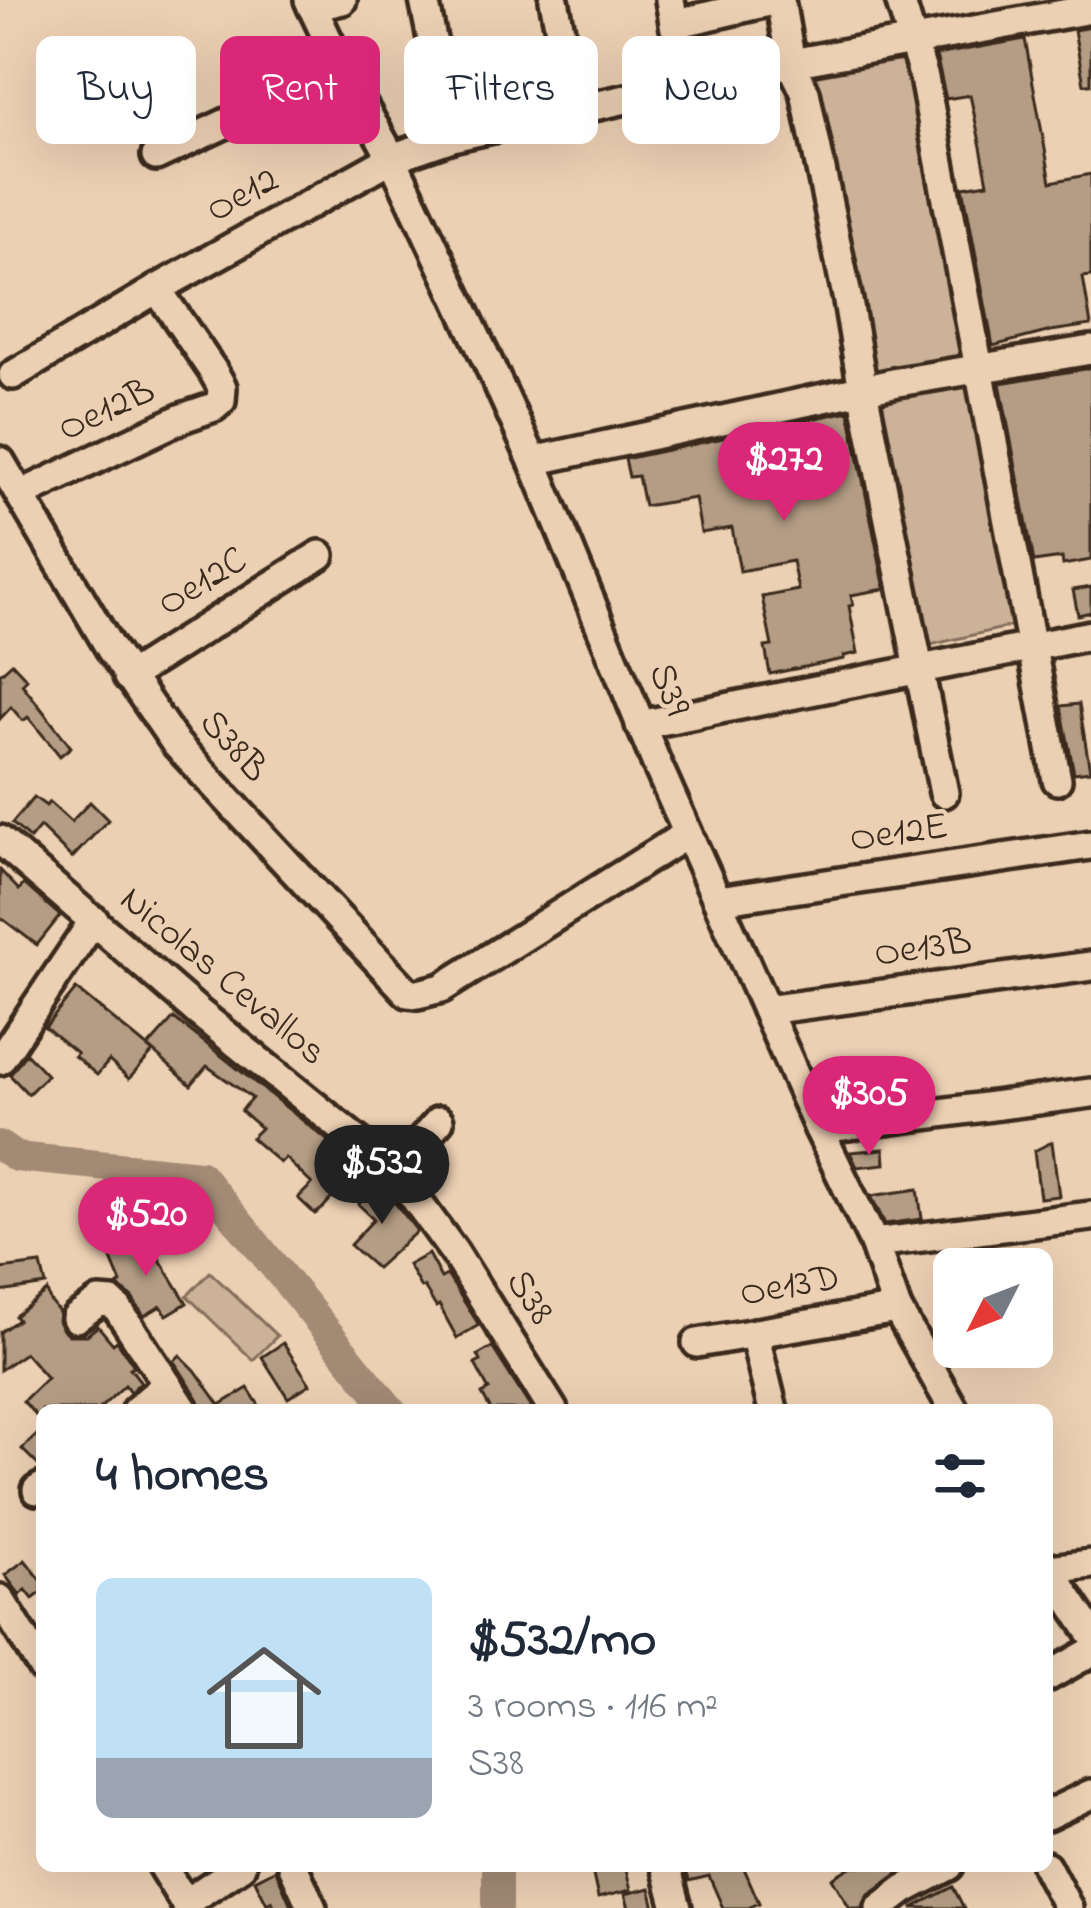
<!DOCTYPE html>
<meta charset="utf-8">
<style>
:root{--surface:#fff;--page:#f2f2f3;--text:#1f2937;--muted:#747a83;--line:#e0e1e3;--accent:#db2777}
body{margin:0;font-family:"Indie Flower",sans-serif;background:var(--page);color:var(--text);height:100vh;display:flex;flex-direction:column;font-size:45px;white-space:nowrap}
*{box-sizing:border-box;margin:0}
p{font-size:39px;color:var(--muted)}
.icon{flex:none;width:66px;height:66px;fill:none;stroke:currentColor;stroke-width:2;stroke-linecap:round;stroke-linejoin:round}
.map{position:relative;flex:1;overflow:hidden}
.side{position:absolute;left:36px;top:1404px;width:1017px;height:468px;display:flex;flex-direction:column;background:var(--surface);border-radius:18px;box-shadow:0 12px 48px #0002}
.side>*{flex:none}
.top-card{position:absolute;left:36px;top:36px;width:1020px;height:108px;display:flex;gap:24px}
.needle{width:78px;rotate:228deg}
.controls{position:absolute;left:933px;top:1248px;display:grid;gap:24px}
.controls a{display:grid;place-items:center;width:120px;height:120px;border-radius:18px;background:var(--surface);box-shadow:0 12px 48px #0002;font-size:60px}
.price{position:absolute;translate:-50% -102px;padding:0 27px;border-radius:42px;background:var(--accent);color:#fff;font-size:39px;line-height:78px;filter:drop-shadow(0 3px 6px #0008)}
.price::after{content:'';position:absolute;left:50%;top:72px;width:36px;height:27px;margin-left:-18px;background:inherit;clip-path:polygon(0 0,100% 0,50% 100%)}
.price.active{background:#222;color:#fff}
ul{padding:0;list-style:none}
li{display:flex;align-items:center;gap:36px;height:300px;padding:0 60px}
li+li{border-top:3px solid var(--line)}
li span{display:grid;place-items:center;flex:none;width:336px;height:240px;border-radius:18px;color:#555}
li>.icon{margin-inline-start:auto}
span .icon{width:144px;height:144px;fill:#fffc;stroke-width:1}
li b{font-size:51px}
h2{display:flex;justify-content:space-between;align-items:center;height:144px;padding:0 60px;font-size:51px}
.tag{padding:0 42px;border-radius:18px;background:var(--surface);box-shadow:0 12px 48px #0002;font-size:42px;line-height:108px}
.tag.active{background:var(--accent);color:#fff}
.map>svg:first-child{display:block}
.green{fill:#ccb298;stroke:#846e5b;stroke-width:3}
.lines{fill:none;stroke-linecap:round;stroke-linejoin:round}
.river{stroke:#a28a74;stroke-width:30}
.building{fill:#b59d85;stroke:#3b2a1e;stroke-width:3}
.minor-casing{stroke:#3b2a1e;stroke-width:36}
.minor{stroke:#ecd0b3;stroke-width:27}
.labels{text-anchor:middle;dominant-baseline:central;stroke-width:9;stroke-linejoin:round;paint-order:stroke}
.street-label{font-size:39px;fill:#3b2a1e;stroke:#ecd0b3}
</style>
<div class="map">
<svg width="1091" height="1908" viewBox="0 0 1091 1908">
<rect width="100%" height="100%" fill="#ecd0b3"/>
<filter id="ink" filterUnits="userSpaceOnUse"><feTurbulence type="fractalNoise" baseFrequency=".00833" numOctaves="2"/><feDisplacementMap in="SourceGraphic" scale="24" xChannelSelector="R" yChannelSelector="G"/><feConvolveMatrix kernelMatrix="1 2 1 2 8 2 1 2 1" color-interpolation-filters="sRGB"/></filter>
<g filter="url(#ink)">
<g class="green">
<polygon points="911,60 970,362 872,379 806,70"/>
<polygon points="974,379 1020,624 922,647 875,393"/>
<polygon points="210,1272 277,1336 253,1360 187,1296"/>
</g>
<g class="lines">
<g class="river">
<polyline points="0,1146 16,1157 200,1175 391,1410"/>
<polyline points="497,1866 497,1908"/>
</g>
</g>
<g class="building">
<polygon points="1091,27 1091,84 1084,84 1074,30"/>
<polygon points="1025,39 1051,182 1091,174 1091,276 1083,277 1091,325 1051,331 993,346 963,187 988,183 981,147 970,95 946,99 936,55"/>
<polygon points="1091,368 1091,560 1063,565 1062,558 1034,562 1000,383"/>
<polygon points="849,411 885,589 851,595 853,605 849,606 858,653 844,656 844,659 770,674 765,647 772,646 762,597 798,590 792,561 740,571 732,528 701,533 695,498 644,506 638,476 629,477 625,459"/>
<polygon points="1091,587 1091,612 1078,615 1073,590"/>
<polygon points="12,663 27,679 22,684 71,747 60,756 28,717 23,721 11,707 0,719 0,674"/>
<polygon points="1079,704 1090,771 1074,773 1061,706"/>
<polygon points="34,797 46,806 49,802 71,822 90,802 108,820 72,858 40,827 30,839 12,823"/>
<polygon points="0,870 19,890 24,884 60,916 37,945 0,917"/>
<polygon points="76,989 153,1052 129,1079 109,1061 97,1075 74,1056 77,1053 45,1027"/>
<polygon points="174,1018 360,1166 322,1209 315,1214 298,1198 312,1184 285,1158 280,1163 251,1138 261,1128 241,1111 252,1098 207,1066 191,1085 148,1047"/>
<polygon points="26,1053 47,1075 28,1094 10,1075"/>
<polygon points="1052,1142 1059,1196 1040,1198 1034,1151"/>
<polygon points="884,1149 885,1164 857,1167 850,1152"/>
<polygon points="379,1182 417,1231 376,1268 350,1245 374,1219 358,1204"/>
<polygon points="918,1189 922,1219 885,1224 871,1196"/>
<polygon points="143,1238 153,1262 159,1258 187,1303 167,1315 161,1306 144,1316 131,1296 117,1286 121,1283 108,1252"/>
<polygon points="428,1254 441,1278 447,1275 479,1325 457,1338 439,1305 436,1307 424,1287 421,1288 408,1265"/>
<polygon points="41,1264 46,1285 0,1292 0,1269"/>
<polygon points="47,1291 50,1301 59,1312 58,1321 62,1329 69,1335 87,1335 98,1326 113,1344 117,1341 134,1366 130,1368 141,1382 130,1392 125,1385 98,1410 42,1410 42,1422 23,1401 47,1378 25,1353 0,1370 0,1332 18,1320 15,1316"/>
<polygon points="283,1343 310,1384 288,1398 262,1357"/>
<polygon points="492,1347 532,1410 491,1410 482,1394 489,1390 475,1364 481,1361 478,1355"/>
<polygon points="180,1355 195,1370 220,1405 248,1388 262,1410 202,1410 199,1400 174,1361"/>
<polygon points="42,1430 42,1469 22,1449"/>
<polygon points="25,1560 42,1581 42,1592 33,1599 26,1590 20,1595 5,1575"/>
<polygon points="591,1866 625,1866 631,1890 598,1898"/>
<polygon points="685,1866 743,1866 759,1903 748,1908 723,1908 709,1876 689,1881"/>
<polygon points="852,1866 910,1866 869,1894 862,1908 850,1908 832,1878"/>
<polygon points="276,1869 277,1873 292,1908 275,1908 272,1901 267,1904 255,1880"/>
<polygon points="953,1887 964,1908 912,1908"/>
<polygon points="650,1888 655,1908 629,1908 625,1894"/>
</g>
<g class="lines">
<g class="minor-casing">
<g id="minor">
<polyline points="309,0 342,69 392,158 500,388 533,461 656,762 819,1129 874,1243 897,1309 954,1410"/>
<polyline points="424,0 452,137"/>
<polyline points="554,0 576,111"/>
<polyline points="670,0 685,86"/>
<polyline points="780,0 791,63 805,92 848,301 863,390 944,793"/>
<polyline points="900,0 924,78 1057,780"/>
<polyline points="312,7 342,0"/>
<polyline points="674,24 777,0"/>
<polyline points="156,156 342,69"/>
<polyline points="13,375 157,289 392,158 452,137 791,63 1091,9"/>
<polyline points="0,461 110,648 176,744 408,993 418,994 442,988 687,834"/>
<polyline points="533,461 898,382 1091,350"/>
<polyline points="22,494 182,418 214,407 221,401 222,387 213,371 157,289"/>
<polyline points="128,677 320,555"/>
<polyline points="640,725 1091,635"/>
<polyline points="0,840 198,1012 395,1171 454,1252 553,1410"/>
<polyline points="718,900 1091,845"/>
<polyline points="766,1010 1091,966"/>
<polyline points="0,1060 94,920"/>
<polyline points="819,1129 1091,1093"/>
<polyline points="395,1171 439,1121"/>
<polyline points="874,1243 1091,1216"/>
<polyline points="76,1318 99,1302 112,1303 118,1309 184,1410"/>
<polyline points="754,1333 773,1410"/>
<polyline points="697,1343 897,1309"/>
<polyline points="136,1410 167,1384"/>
<polyline points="37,1490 42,1487"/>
<polyline points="1047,1566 1091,1632"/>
<polyline points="1049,1569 1091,1564"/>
<polyline points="0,1599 42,1667"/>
<polyline points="1047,1677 1091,1652"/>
<polyline points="1047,1815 1091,1794"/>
<polyline points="162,1866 188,1908"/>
<polyline points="293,1866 312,1908"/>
<polyline points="666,1866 677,1908"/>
<polyline points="1046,1866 1068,1908"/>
<polyline points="185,1903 241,1866"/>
<polyline points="880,1908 905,1889 949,1866"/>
</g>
</g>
<use href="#minor" class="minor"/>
</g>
</g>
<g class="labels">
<g class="street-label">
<text transform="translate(243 196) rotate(-29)">Oe12</text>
<text transform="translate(107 411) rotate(-25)">Oe12B</text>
<text transform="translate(203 583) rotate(-32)">Oe12C</text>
<text transform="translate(668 690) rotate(68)">S39</text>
<text transform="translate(233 747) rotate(48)">S38B</text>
<text transform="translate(899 834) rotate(-8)">Oe12E</text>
<text transform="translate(923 949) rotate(-8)">Oe13B</text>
<text transform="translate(222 977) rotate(40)">Nicolas Cevallos</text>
<text transform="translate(790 1287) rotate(-10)">Oe13D</text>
<text transform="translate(529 1298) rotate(57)">S38</text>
</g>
</g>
</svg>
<div class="controls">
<a><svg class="needle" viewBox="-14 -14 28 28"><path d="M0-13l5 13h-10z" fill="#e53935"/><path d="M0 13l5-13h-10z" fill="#747a83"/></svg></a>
</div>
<b class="price" style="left:784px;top:524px">$272</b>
<b class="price" style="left:869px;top:1158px">$305</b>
<b class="price active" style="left:382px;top:1227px">$532</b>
<b class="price" style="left:146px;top:1279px">$520</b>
<div class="top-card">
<a class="tag">Buy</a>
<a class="tag active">Rent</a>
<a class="tag">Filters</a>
<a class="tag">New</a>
</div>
<section class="side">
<h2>4 homes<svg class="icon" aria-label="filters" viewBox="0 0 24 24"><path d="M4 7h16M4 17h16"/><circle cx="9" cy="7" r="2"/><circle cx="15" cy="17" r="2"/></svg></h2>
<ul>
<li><span style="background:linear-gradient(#bfe0f5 75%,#9aa5b1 0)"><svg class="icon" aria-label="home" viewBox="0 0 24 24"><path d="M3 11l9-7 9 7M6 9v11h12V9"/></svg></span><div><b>$532/mo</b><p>3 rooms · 116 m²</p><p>S38</p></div></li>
</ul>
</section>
</div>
